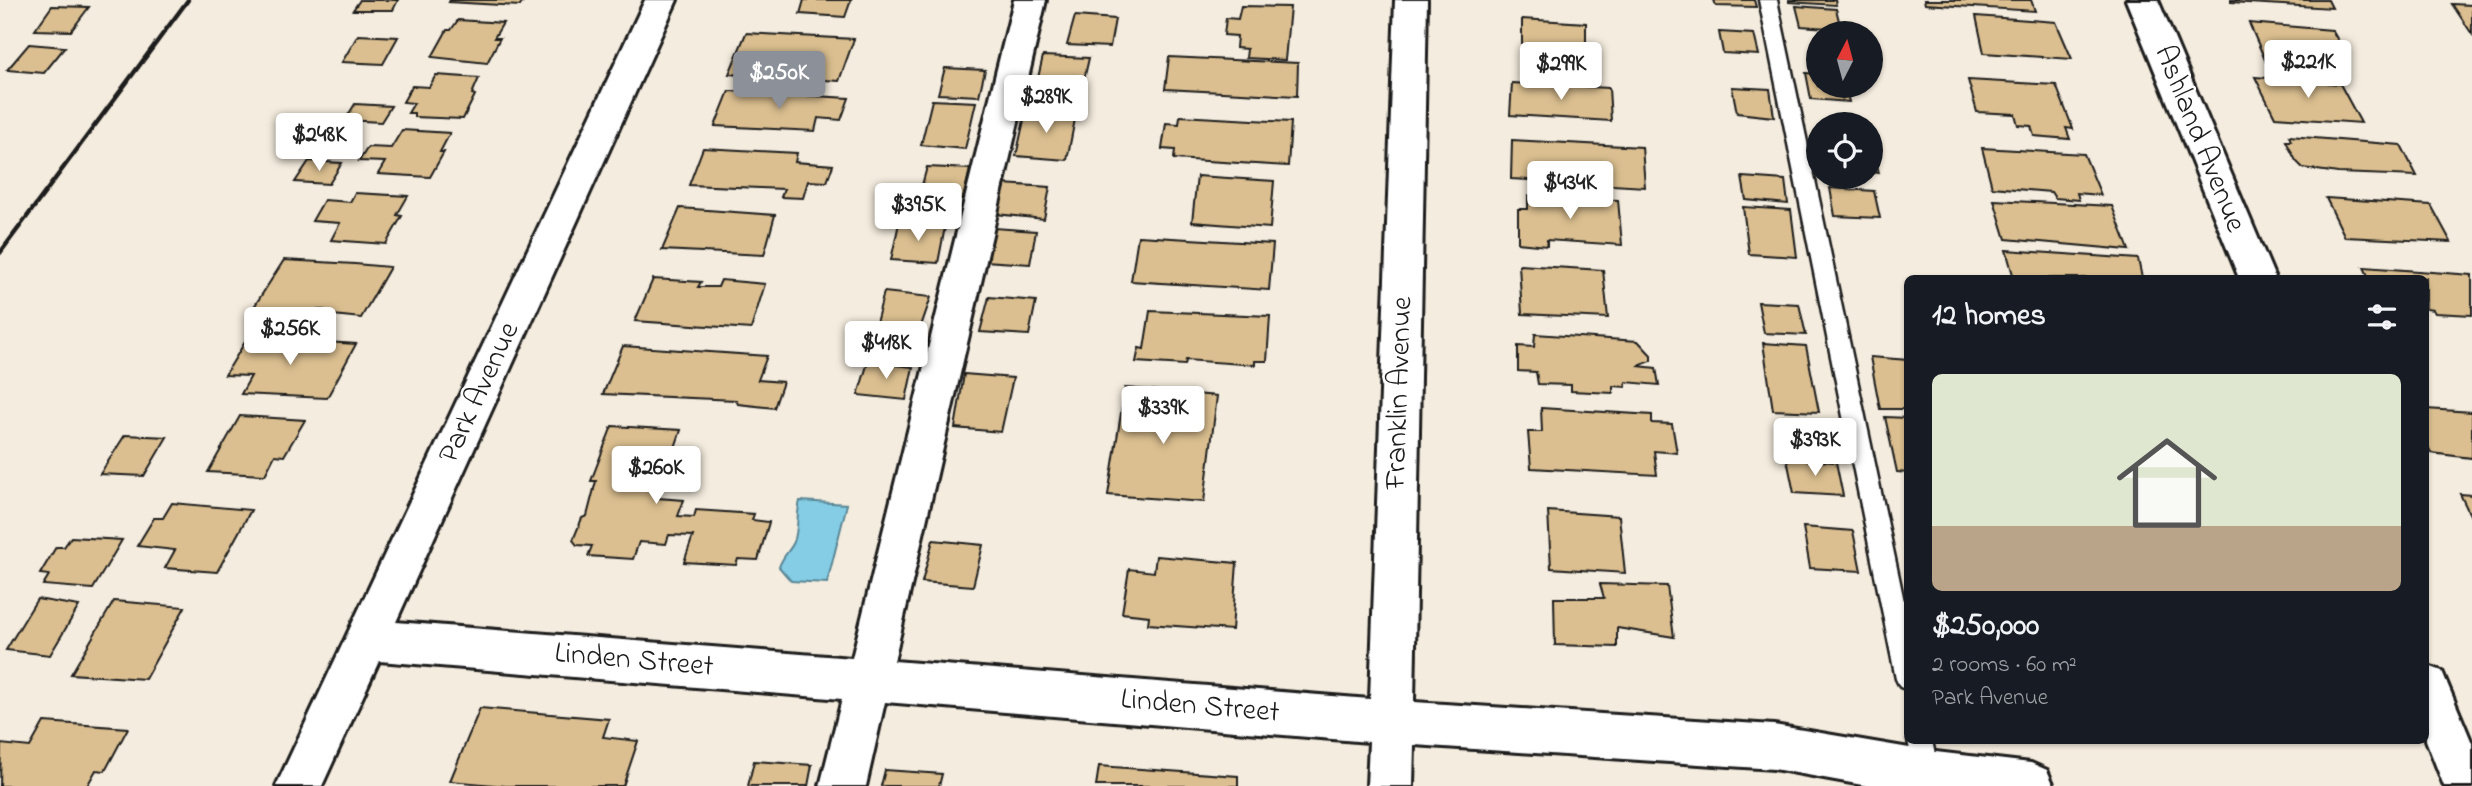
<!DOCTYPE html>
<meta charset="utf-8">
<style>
:root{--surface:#171b24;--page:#242831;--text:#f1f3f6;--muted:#9ea1a6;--accent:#8c9099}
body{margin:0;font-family:"Indie Flower",sans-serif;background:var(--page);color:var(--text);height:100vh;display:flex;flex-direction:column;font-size:26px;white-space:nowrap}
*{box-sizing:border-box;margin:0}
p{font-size:23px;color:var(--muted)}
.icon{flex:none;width:38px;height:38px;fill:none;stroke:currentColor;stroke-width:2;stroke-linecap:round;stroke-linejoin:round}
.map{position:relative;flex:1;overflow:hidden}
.details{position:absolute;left:1904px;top:275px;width:525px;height:469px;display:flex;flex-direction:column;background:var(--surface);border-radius:10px;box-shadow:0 2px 5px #0004}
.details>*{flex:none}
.needle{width:46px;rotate:6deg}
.controls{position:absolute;left:1806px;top:21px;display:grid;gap:14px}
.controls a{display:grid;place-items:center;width:77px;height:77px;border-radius:50%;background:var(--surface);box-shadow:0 2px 5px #0004;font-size:35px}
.price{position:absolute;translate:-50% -60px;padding:0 16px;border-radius:7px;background:#fff;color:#222;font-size:23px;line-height:46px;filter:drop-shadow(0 2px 4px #0008)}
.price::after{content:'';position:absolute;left:50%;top:42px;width:21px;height:16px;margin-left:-10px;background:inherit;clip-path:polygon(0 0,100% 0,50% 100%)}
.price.active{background:var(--accent);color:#fff}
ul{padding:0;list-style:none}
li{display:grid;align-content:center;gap:14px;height:371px;padding:0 28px}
li span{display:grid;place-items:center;height:217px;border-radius:10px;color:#555}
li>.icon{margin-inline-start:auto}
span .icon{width:126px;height:126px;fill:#fffc;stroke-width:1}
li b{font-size:30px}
h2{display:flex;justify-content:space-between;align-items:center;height:84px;padding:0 28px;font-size:30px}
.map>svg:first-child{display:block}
.water{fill:#84cde5;stroke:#5a8695;stroke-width:2}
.building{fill:#dbbf90;stroke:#1c1c1c;stroke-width:2}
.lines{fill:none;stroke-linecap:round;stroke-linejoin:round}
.lane-casing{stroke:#1c1c1c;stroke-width:5}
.street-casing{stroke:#1c1c1c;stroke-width:6}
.lane{fill:#fff;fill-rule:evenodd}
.street{fill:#fff;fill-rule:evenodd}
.rail{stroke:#1c1c1c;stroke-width:4.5}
.labels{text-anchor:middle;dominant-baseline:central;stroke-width:5;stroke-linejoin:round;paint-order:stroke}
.street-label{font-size:30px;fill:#1c1c1c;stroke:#fff}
</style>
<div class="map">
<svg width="2472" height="786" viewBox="0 0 2472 786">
<rect width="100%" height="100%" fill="#f4ecde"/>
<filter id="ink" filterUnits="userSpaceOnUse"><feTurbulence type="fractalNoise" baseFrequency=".0143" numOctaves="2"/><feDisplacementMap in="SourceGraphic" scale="14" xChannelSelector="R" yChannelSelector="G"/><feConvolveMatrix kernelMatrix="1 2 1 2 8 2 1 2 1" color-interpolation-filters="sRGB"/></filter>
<g filter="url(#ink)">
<path class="water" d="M 800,501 L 847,504 L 827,583 L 791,581 L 779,567 C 783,555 790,551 794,542 C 799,528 796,516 800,501 Z"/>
<g class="building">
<polygon points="360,0 398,0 393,10 353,10"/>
<polygon points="450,0 524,0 520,6 449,2"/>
<polygon points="804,0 851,0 845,17 800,14"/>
<polygon points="1714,0 1754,0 1756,7 1716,6"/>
<polygon points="1789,0 1835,0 1836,5 1789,2"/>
<polygon points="1924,0 2031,0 2035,11 1925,4"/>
<polygon points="2231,0 2328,0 2332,8 2231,2"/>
<polygon points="2452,4 2472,5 2472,34"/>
<polygon points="52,6 89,7 71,31 35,30"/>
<polygon points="1241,6 1290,7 1285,60 1246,58 1247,49 1236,48 1237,36 1224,35 1226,18 1238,19"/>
<polygon points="1796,6 1836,9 1841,29 1801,26"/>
<polygon points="1075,16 1115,19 1110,47 1067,45"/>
<polygon points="1976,16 2056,22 2072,59 1984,53"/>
<polygon points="1522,19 1586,23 1586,43 1579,43 1578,65 1522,60"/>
<polygon points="458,20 503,23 494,38 500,38 487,63 432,57 447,30 451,30"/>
<polygon points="2249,23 2332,30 2348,58 2332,56 2334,60 2328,59 2333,66 2266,62"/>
<polygon points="1719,32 1754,34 1759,55 1723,53"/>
<polygon points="746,33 854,39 839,81 729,74"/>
<polygon points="358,35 398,37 383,64 342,62"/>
<polygon points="29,44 65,47 44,73 7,70"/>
<polygon points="1043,56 1089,58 1081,93 1035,91"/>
<polygon points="1169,57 1298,63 1297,96 1165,89"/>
<polygon points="945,68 985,70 979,96 938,94"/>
<polygon points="1806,73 1818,74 1818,86 1845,86 1849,102 1811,99"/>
<polygon points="436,75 479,78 472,94 475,95 463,119 414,117 414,113 408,113 414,103 403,102 412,86 429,87"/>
<polygon points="2255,77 2340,84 2361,123 2275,117"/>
<polygon points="1968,80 2056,85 2073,129 2066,128 2070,139 2034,136 2031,126 2018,125 2015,114 1977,112"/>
<polygon points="1512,83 1609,88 1611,121 1510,115"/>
<polygon points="1732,87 1770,89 1774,117 1737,113"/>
<polygon points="729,91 849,98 841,120 818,118 815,131 715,126"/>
<polygon points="932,100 976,102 965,149 921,145"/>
<polygon points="355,104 391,106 381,122 345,120"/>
<polygon points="1026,111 1076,114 1067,160 1016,156"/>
<polygon points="1180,116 1291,122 1288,166 1174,159 1175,150 1162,149 1166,123 1179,124"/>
<polygon points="402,130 450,133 440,152 444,152 430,177 378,174 385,162 359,161 368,147 391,148"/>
<polygon points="2289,136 2401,145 2417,176 2338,173 2303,168 2296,161 2286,141 2291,141"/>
<polygon points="1512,140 1642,147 1645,187 1511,179"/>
<polygon points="1871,145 1872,145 1879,173 1871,172"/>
<polygon points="703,148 797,153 795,162 833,165 827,182 808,181 803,198 781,197 784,189 689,185"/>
<polygon points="1982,148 2084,154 2101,195 2077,193 2079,200 2055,198 2051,192 1992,187"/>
<polygon points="309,161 342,163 329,184 295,182"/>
<polygon points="927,167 970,169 963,199 919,196"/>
<polygon points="1197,176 1274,181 1270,228 1192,222"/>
<polygon points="1742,177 1785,180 1788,204 1746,200"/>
<polygon points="1002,184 1050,187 1044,219 996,214"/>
<polygon points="1830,188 1874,191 1880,218 1835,216"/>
<polygon points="355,193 408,196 397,215 402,216 386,244 331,240 340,223 312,221 324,200 350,202"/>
<polygon points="1528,196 1618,200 1622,245 1547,240 1547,246 1518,243 1518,209 1528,209"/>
<polygon points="2326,198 2431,205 2451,242 2345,237"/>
<polygon points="1994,200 2112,206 2129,250 2006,239"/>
<polygon points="1743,207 1791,210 1797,257 1749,254"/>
<polygon points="680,208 775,215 764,255 662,250"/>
<polygon points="899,223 945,227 938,263 891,260"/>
<polygon points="994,228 1036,231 1030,264 985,261"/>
<polygon points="1138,236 1273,244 1269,290 1131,281"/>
<polygon points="2006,250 2138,259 2142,278 2014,278"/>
<polygon points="284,260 355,264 390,267 361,318 324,314 324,310 309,310 304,315 252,310"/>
<polygon points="1519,265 1603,270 1608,318 1522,314"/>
<polygon points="2364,267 2472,275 2472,315 2435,313 2433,310 2426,309 2426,278 2369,278"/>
<polygon points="653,279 701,282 698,287 718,287 721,280 765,284 751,329 635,321"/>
<polygon points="884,292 931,297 920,329 875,327"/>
<polygon points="989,297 1036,301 1029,335 980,332"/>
<polygon points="1758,302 1799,304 1806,335 1764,333"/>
<polygon points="1150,311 1270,316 1267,361 1255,361 1255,365 1186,360 1185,365 1136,362 1139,348 1144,349"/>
<polygon points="1535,334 1638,341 1651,355 1651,361 1638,366 1656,368 1659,385 1626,382 1626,387 1613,386 1613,393 1571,391 1571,385 1538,384 1536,372 1518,371 1518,346 1534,347"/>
<polygon points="248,337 356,344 327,398 241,394 251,376 225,375"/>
<polygon points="1763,343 1806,346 1819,412 1773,410"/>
<polygon points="623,346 767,356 758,380 783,382 774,408 738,404 736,400 603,394"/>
<polygon points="1870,357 1908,360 1908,409 1880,409"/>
<polygon points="868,362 913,367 906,400 858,395"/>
<polygon points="964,374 1013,378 1001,432 955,428"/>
<polygon points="1125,388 1217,396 1204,502 1108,495"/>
<polygon points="1541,408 1652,415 1652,423 1672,424 1677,453 1654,451 1657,475 1531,468 1528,432 1542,432"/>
<polygon points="2426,409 2472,412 2472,458 2431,453 2426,442"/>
<polygon points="240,416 305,420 284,456 275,455 265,475 208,472"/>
<polygon points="1885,417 1908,418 1908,473 1897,472"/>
<polygon points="612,426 681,430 658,498 684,500 678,516 694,517 696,510 754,514 752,520 769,522 758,560 738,559 736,565 684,562 693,536 669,535 666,544 639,542 633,559 588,556 592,546 577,545 573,540 582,518 587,516 596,481 591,481"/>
<polygon points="125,435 167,437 144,476 100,474"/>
<polygon points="1787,459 1836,462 1843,496 1794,493"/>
<polygon points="2460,494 2472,495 2472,519"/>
<polygon points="172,503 251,510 217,572 165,568 175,550 137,546 154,518 163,518"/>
<polygon points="1548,511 1619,516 1625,573 1551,568"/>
<polygon points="1803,527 1853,531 1861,571 1810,568"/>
<polygon points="71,537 122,540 93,589 43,585 49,575 40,574 56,547 64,547"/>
<polygon points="933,540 983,545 973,586 922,582"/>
<polygon points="1156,556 1237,563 1232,630 1148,624 1149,616 1122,613 1129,569 1154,572"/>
<polygon points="1600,584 1667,586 1674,637 1617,628 1617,647 1555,645 1554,598 1604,598"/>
<polygon points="37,599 79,606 50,655 6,650"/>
<polygon points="114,601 185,607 145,679 71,674"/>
<polygon points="480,708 609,719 603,737 638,741 623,786 505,786 450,781"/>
<polygon points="44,722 128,728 105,771 96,770 87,786 0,786 1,744 30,747"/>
<polygon points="754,761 812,765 808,786 748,786"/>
<polygon points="1099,766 1238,776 1238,786 1096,786"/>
<polygon points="885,770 942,774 939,786 881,786"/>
</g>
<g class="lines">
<g class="lane-casing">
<g id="lane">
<polygon points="1759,0 1777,0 1908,620 1908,690 1900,687 1896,679"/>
<polygon points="1908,740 1932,740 1941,786 1917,786"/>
</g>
</g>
<g class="street-casing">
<g id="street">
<polygon points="645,0 677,0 396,622 852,658 1014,0 1046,0 894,661 1370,699 1395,0 1427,0 1414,702 1774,725 1927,751 2031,763 2047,770 2054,786 1868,786 1774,769 1414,745 1413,786 1367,786 1369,742 885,702 866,786 820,786 842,699 379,661 322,786 276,786"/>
<polygon points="2126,0 2158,0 2275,278 2239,278"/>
<polygon points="2426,665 2442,671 2472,743 2472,786 2444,786 2426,740"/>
</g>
</g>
<use href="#lane" class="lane"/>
<use href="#street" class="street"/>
<polyline class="rail" points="0,253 188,0"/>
</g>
</g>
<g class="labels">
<g class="street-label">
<text transform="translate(2199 139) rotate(68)">Ashland Avenue</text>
<text transform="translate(480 393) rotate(-65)">Park Avenue</text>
<text transform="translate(1400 393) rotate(-88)">Franklin Avenue</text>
<text transform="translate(634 661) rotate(5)">Linden Street</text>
<text transform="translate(1200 707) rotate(5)">Linden Street</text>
</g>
</g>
</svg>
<div class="controls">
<a><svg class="needle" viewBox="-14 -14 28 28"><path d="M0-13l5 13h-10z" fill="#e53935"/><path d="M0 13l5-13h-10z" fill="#9ea1a6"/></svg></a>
<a><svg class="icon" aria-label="locate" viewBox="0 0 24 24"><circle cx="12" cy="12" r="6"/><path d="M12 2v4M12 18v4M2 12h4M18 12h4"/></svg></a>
</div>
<b class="price" style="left:2308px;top:100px">$221K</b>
<b class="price" style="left:1561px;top:102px">$299K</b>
<b class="price active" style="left:779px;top:111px">$250K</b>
<b class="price" style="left:1046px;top:135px">$289K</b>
<b class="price" style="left:319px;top:173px">$248K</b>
<b class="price" style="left:1570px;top:221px">$434K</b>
<b class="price" style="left:918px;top:243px">$395K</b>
<b class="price" style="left:290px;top:367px">$256K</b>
<b class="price" style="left:886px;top:381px">$418K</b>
<b class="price" style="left:1163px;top:446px">$339K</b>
<b class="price" style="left:1815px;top:478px">$393K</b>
<b class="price" style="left:656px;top:506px">$260K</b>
<section class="details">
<h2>12 homes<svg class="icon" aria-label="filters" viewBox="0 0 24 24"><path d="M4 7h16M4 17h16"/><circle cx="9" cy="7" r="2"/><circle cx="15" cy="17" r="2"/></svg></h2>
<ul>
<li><span style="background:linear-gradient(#dfe7d0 70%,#b9a48a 0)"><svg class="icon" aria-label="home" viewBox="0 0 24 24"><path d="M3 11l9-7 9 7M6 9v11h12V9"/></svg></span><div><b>$250,000</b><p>2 rooms · 60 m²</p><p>Park Avenue</p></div></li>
</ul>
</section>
</div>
